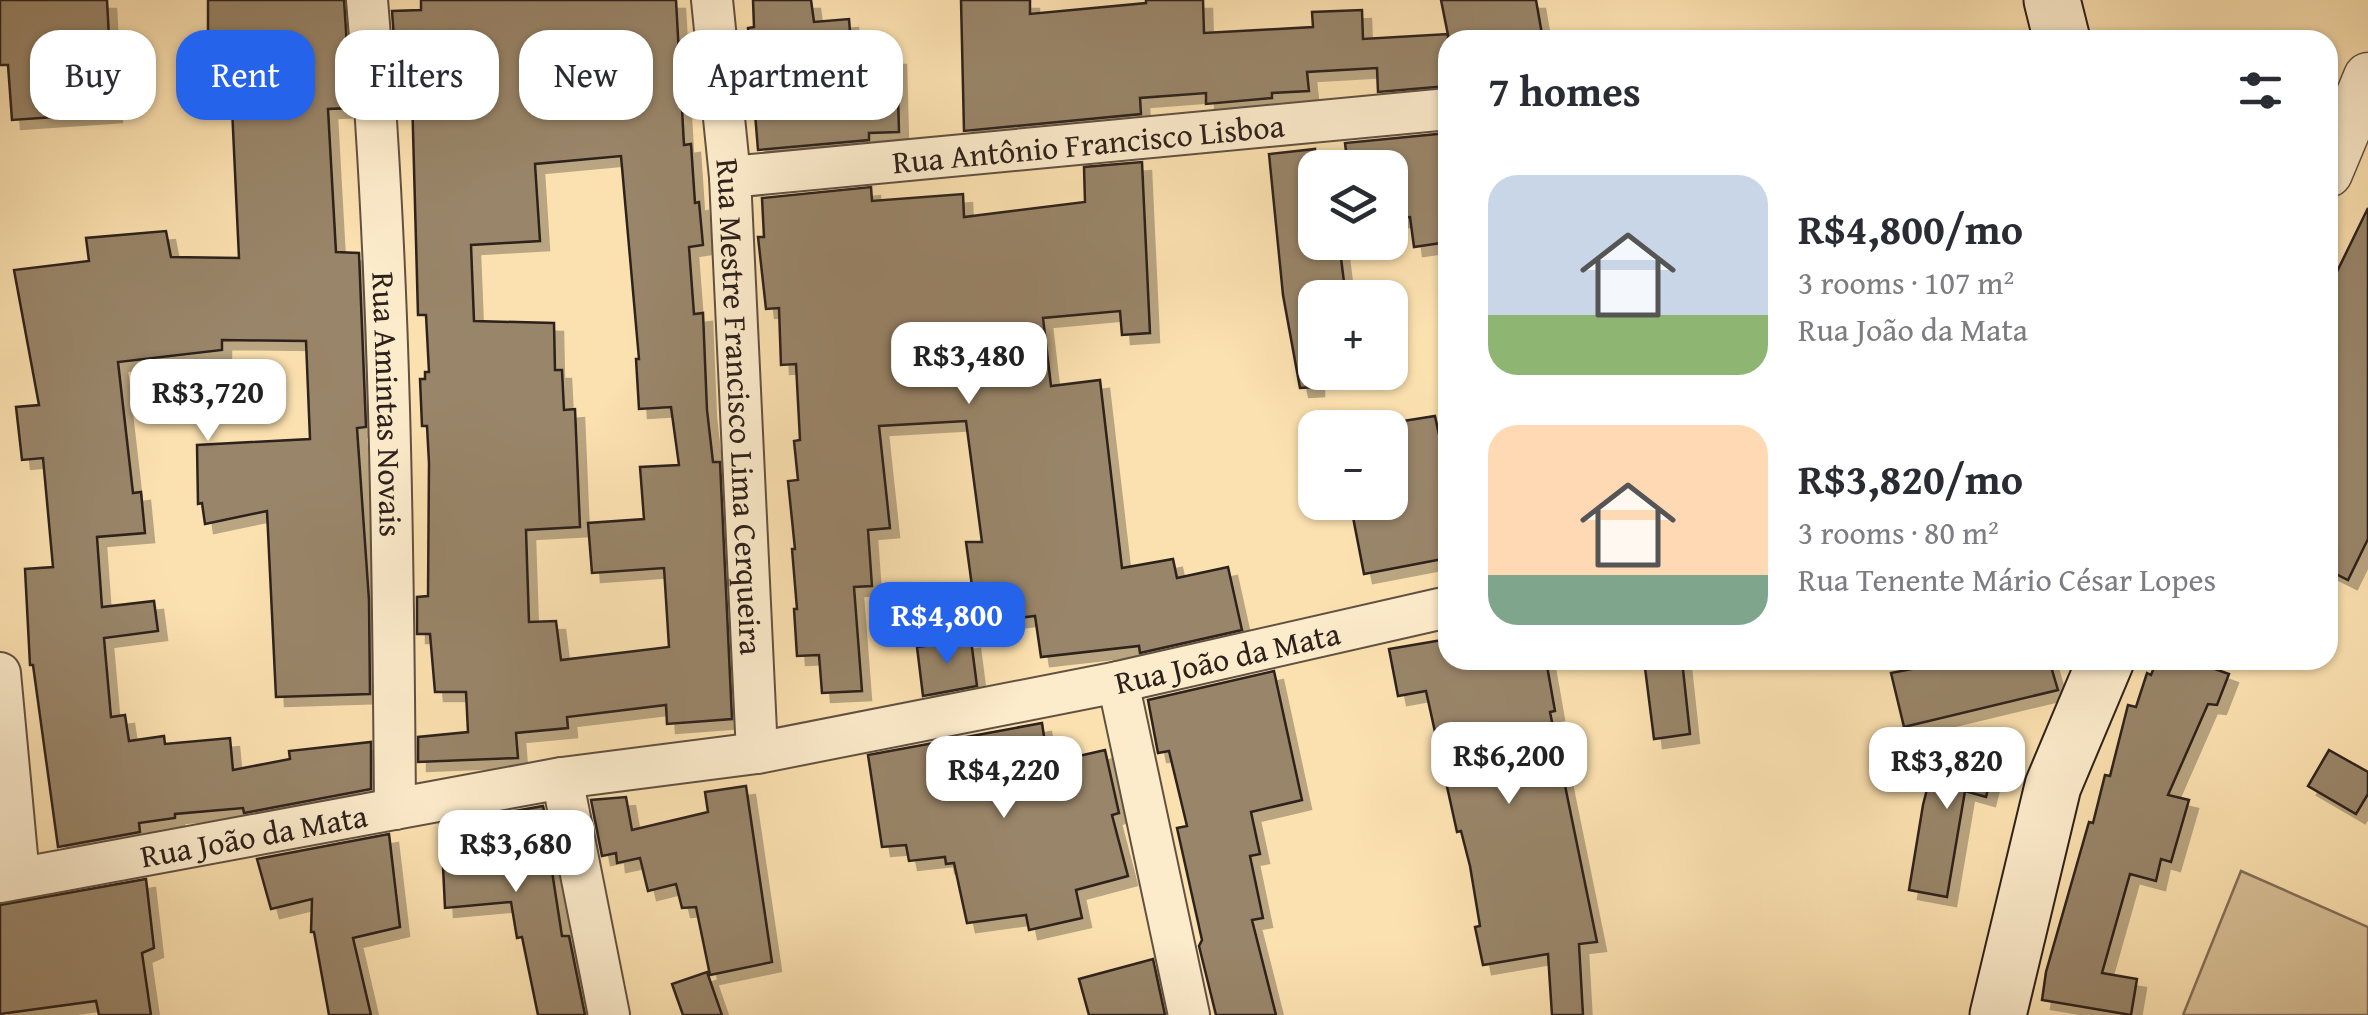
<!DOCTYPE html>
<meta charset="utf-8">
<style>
:root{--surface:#fff;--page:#f7f7f7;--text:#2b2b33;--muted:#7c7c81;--accent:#2563eb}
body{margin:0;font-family:"Gentium Book Plus",serif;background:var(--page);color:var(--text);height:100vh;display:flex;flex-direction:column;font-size:38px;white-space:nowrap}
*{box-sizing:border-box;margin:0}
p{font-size:32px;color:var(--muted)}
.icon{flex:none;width:55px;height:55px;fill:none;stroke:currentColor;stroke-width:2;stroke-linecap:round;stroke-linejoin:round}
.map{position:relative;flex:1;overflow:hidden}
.drawer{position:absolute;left:1438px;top:30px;width:900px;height:640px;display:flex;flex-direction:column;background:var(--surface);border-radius:30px;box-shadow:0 2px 8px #0004}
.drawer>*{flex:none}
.banner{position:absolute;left:30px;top:30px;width:950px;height:90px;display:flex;gap:20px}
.fabs{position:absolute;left:1298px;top:150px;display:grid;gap:20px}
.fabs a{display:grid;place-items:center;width:110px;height:110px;border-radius:20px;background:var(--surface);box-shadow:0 2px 8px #0004;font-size:50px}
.price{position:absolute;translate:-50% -85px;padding:0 22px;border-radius:20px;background:#fff;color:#222;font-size:32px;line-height:65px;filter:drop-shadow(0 2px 5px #0008)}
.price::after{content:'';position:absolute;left:50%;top:60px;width:30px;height:22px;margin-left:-15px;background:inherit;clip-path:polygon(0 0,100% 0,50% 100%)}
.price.current{background:var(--accent);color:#fff}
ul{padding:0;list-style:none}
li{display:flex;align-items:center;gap:30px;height:250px;padding:0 50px}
li span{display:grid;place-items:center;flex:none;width:280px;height:200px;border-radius:30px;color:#555}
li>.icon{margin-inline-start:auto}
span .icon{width:120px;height:120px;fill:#fffc;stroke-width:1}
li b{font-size:42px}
h2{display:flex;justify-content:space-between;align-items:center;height:120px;padding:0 50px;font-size:42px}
.tag{padding:0 35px;border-radius:30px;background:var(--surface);box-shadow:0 2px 8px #0004;font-size:35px;line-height:90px}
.tag.current{background:var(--accent);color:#fff}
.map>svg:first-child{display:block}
.green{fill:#d9c097;stroke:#83705a;stroke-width:2.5}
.building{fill:#998569;stroke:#2d211c;stroke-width:2.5;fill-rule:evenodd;filter:url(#shadow)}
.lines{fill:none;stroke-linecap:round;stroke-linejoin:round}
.minor-casing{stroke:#615141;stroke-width:44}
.tertiary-casing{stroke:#615141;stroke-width:51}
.secondary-casing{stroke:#2d211c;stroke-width:59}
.minor{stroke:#fdeccc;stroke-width:40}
.tertiary{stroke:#fdeccc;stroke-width:48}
.secondary{stroke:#fdeccc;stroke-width:55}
.labels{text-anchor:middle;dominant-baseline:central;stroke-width:9;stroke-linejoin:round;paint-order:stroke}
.street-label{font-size:32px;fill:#2d211c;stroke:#fdeccc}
</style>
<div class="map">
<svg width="2368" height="1015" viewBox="0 0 2368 1015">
<defs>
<filter id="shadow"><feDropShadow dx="9" dy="9" stdDeviation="0" flood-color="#0004"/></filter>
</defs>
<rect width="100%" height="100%" fill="#fce1b0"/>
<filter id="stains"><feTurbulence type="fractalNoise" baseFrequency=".002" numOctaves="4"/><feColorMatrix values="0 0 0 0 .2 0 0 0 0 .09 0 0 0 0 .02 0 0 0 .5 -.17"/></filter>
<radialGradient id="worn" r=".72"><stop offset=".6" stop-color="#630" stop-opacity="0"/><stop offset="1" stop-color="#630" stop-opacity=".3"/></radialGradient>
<polygon class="green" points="2241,871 2368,927 2368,1015 2183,1015"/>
<g class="building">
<polygon points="0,0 107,0 113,113 12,120 8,65 0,65"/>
<polygon points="208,0 344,0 351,108 328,109 336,252 359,253 366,427 357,428 369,600 370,694 276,697 267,511 205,524 202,503 198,504 197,445 310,439 306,341 222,340 222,350 118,362 133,493 141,492 145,533 97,537 102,607 154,601 158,631 104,638 111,717 125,715 129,741 164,736 165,744 230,738 233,770 290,759 289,751 371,742 371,789 244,813 243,808 175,814 175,818 139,823 140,832 58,847 33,665 30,665 25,569 53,567 43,458 22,460 16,407 39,405 14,270 89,261 86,238 166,231 171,257 239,258 229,43 208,43"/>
<path d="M 421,0 L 676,0 L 684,145 L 691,144 L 695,203 L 699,202 L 703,245 L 689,247 L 694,314 L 703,313 L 707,410 L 713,462 L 720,462 L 732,719 L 667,724 L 666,705 L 567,717 L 568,728 L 516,733 L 518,758 L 418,762 L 418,737 L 468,732 L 466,692 L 435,692 L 430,634 L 417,634 L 417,597 L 428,596 L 429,463 L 427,426 L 422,426 L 420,379 L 425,379 L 425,372 L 429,372 L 426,315 L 418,315 L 412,94 L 398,94 L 392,11 L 421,10 ZM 621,156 L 639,359 L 636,359 L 639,409 L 671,407 L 679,465 L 640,467 L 644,519 L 588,523 L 592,573 L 664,568 L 669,647 L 561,660 L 556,621 L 529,622 L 526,530 L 580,527 L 575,409 L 564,410 L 562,370 L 555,370 L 554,323 L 474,321 L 471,245 L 540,241 L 535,164 Z"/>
<polygon points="753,0 811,0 814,22 849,19 852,56 897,56 899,132 869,133 869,140 758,150 748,28 754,27"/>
<polygon points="961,0 1030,0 1030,14 1146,3 1146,0 1203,0 1204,33 1313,27 1312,12 1362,10 1363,39 1448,34 1448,86 1378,92 1377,68 1307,72 1309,91 1272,93 1272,98 1206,104 1206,93 1140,98 1141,114 964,131"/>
<polygon points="1441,0 1536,0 1543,40 1449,40"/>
<polygon points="1448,133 1448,242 1414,247 1410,217 1390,219 1390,168 1348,168 1345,143"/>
<polygon points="1315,149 1315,242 1339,242 1346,298 1315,298 1315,387 1300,388 1283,295 1269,154"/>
<polygon points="1142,162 1150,333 1122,335 1120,311 1043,318 1051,386 1100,380 1122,568 1173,559 1177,578 1228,567 1242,630 1140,653 1139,646 1041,657 1035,616 977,623 966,542 982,542 966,421 879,426 890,528 868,530 872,586 854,587 862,691 822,693 819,655 797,656 794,609 797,609 792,549 795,549 788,481 798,480 794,441 800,440 796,364 781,365 779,308 766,309 758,237 764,237 762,198 871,187 872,201 963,194 964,217 1085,202 1084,167"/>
<polygon points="2368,208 2368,539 2348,580 2328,570 2328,290"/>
<polygon points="1435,416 1448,476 1448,558 1364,574 1352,512 1390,505 1390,436 1405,432 1403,421"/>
<polygon points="1448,639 1448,660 1546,660 1555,711 1550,712 1597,942 1579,944 1583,1015 1552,1015 1548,954 1483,965 1475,927 1480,926 1470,866 1461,831 1457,832 1426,691 1398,696 1389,649"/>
<polygon points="971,640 977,686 923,696 917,647"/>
<polygon points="1644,660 1682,660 1690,734 1654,739"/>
<polygon points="1958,660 2049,660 2058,690 1904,727 1891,673"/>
<polygon points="2157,660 2190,660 2229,674 2217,705 2208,704 2168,795 2189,800 2171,862 2161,859 2156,881 2130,874 2102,973 2137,979 2131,1015 2042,1000 2046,972 2089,822 2093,823 2105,775 2110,776 2128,705 2136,707 2147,673 2151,675"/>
<polygon points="1274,671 1302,800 1251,812 1260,854 1250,856 1263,918 1252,920 1276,1015 1216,1015 1199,946 1202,940 1177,828 1187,826 1169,751 1158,753 1148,700"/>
<polygon points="1042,723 1048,763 1105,750 1119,813 1112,815 1128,876 1076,890 1082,918 1029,930 1026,915 967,923 954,863 946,864 945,857 909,861 906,845 882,847 868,755"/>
<polygon points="1940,738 1997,753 1986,797 1965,791 1947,897 1909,890 1923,805"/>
<polygon points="2329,750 2368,772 2368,794 2356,814 2308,786"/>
<polygon points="746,786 772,962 710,975 696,907 682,908 676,884 648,891 640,858 617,863 616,853 602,856 591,800 626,797 632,830 708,812 705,792"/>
<polygon points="543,806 555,864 551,865 562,936 569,936 585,1015 538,1015 522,937 517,938 511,902 445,908 441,824"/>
<polygon points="389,834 400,927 353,938 371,1015 329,1015 314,932 311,932 312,899 271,909 257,859"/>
<polygon points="146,879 154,948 142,953 151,1015 99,1015 96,1001 0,1014 0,905"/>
<polygon points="1153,959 1165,1015 1089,1015 1079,979"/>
<polygon points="707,972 722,1015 683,1015 672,984"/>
</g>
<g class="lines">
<g class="minor-casing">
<g id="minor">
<path id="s1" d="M 367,0 C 390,269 393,540 395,809"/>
<path id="s2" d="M 712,0 L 730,177 L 757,753"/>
<path id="s3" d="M 730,177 L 1448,109"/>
<polyline points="0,673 19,877"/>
<polyline points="1118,682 1189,1015"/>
<polyline points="562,778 609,1015"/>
<path id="s4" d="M 0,882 L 562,778 L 757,753 L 1118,682 L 1448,607"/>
</g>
</g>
<g class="tertiary-casing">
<polyline id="tertiary" points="2328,173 2368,77"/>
</g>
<g class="secondary-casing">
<g id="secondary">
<polyline points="2052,0 2062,40"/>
<polyline points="1998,1015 2053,786 2106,660"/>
</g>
</g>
<use href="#minor" class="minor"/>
<use href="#tertiary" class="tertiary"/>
<use href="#secondary" class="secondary"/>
</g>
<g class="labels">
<g class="street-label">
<text stroke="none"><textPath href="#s3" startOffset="360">Rua Antônio Francisco Lisboa</textPath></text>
<text stroke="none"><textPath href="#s1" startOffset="405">Rua Amintas Novais</textPath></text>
<text stroke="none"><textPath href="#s2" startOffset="408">Rua Mestre Francisco Lima Cerqueira</textPath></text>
<text stroke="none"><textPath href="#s4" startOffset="1248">Rua João da Mata</textPath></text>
<text stroke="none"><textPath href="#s4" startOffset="258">Rua João da Mata</textPath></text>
</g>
</g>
<rect width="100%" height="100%" filter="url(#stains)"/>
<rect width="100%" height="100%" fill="url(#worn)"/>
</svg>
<div class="fabs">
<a><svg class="icon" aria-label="layers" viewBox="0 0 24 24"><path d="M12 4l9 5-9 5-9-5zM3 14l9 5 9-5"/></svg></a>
<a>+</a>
<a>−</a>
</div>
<b class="price" style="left:969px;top:407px">R$3,480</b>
<b class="price" style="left:208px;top:444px">R$3,720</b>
<b class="price current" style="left:947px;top:667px">R$4,800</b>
<b class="price" style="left:1509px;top:807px">R$6,200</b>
<b class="price" style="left:1947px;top:812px">R$3,820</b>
<b class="price" style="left:1004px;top:821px">R$4,220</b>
<b class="price" style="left:516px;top:895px">R$3,680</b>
<div class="banner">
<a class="tag">Buy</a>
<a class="tag current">Rent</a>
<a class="tag">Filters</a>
<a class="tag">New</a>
<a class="tag">Apartment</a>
</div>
<section class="drawer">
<h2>7 homes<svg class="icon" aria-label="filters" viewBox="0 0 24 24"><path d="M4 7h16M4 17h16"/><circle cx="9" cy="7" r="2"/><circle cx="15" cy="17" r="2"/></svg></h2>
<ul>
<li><span style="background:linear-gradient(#c9d6e8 70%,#8fb573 0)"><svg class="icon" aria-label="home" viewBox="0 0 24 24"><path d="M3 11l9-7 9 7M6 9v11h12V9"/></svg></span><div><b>R$4,800/mo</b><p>3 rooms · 107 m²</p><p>Rua João da Mata</p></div></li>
<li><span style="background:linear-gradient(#ffd9b3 75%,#7fa58c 0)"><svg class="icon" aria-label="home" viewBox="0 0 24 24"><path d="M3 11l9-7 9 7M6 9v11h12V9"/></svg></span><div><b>R$3,820/mo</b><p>3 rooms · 80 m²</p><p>Rua Tenente Mário César Lopes</p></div></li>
</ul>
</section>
</div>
